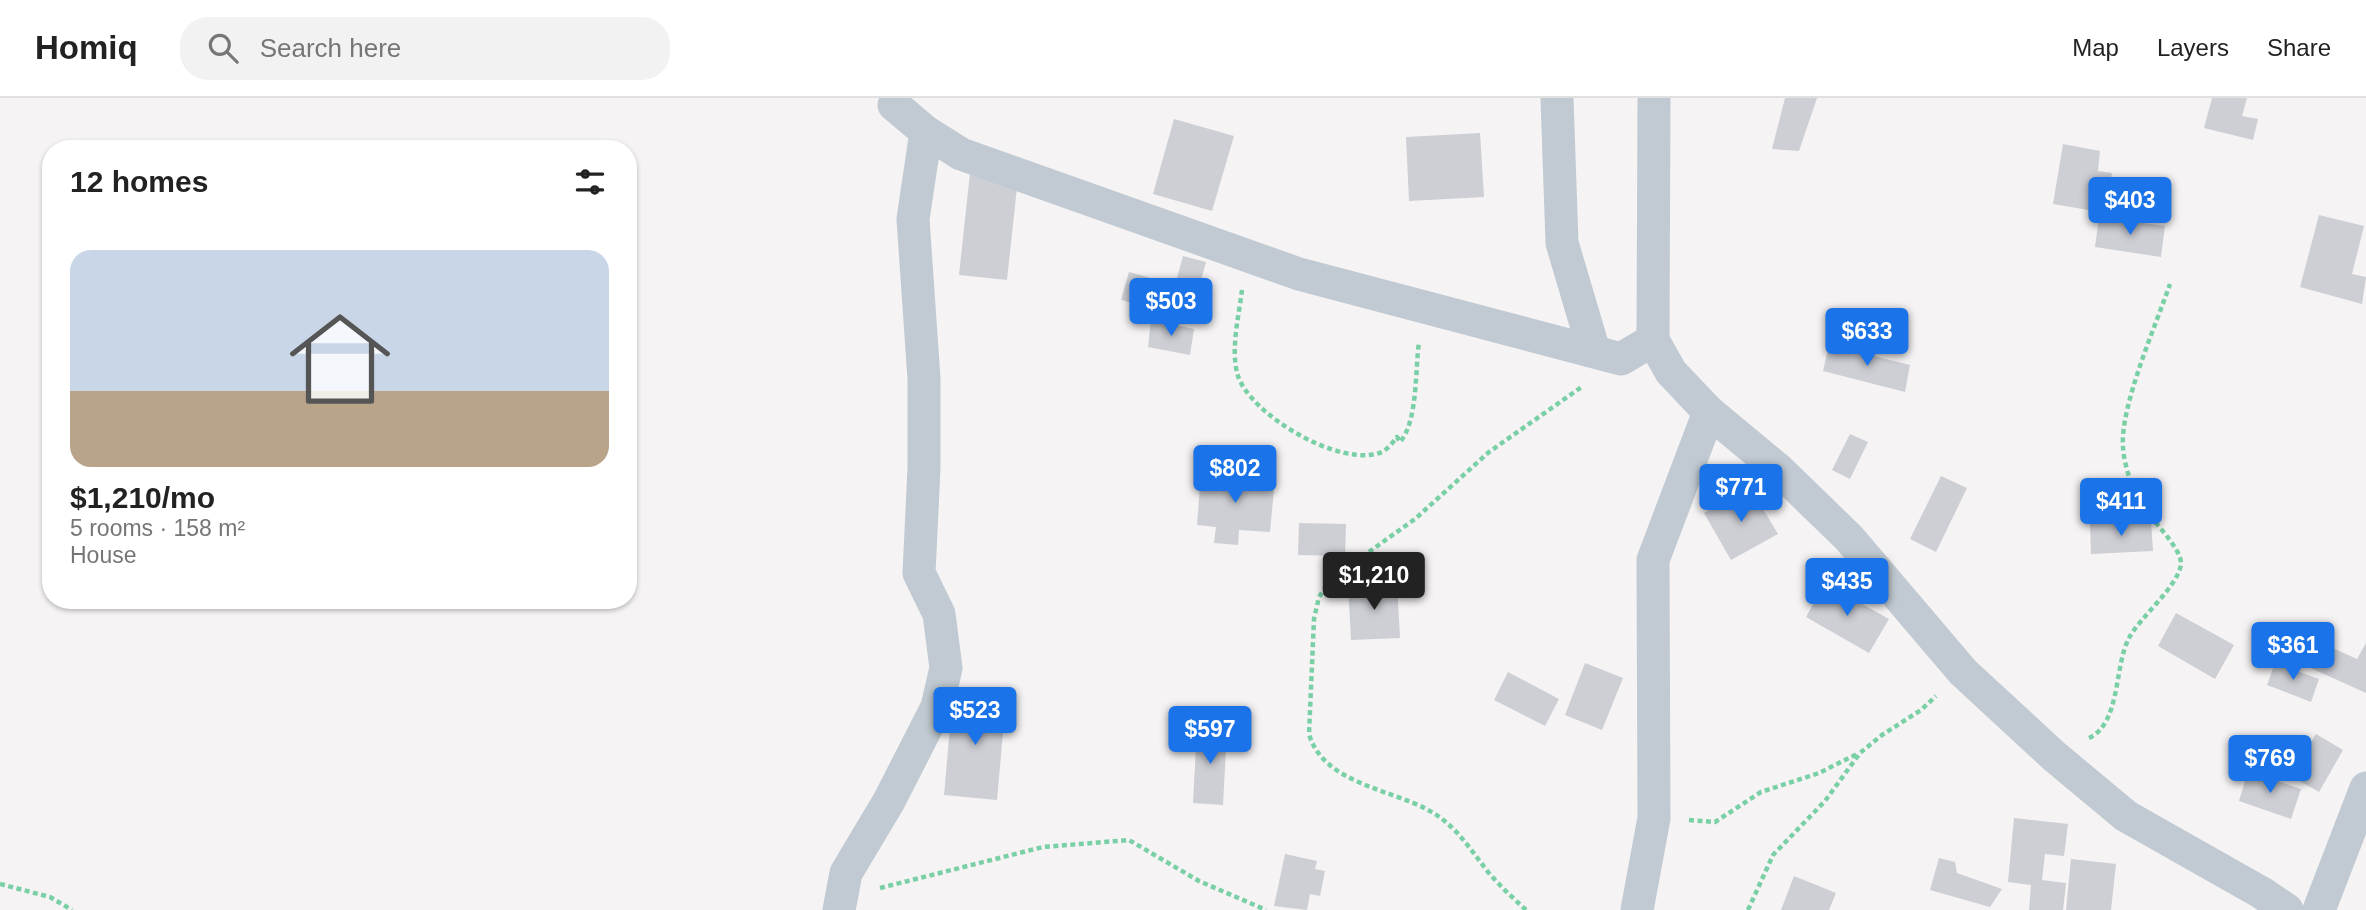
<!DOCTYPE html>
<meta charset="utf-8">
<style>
:root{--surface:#fff;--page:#f2f2f2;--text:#222;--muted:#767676;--line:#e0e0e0;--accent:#1a73e8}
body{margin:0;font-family:Arial,sans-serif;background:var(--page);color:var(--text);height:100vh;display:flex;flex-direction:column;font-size:26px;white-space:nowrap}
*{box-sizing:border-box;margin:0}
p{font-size:23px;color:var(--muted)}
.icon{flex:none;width:38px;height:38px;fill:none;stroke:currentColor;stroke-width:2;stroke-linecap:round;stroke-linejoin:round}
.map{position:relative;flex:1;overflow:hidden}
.details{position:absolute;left:42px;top:42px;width:595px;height:469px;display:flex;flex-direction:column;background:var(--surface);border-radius:28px;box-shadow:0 2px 5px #0004}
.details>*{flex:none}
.price{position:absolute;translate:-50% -60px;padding:0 16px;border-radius:7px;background:var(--accent);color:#fff;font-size:23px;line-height:46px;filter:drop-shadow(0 2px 4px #0008)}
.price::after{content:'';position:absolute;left:50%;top:42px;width:21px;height:16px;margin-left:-10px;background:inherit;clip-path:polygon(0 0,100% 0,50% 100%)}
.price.active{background:#222;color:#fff}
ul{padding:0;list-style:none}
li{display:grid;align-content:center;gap:14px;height:371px;padding:0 28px}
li+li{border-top:2px solid var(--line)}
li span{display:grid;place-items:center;height:217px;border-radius:21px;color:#555}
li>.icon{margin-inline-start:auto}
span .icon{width:126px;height:126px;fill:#fffc;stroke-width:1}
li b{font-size:30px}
h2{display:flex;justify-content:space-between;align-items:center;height:84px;padding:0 28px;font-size:30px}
header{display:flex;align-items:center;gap:42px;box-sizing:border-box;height:98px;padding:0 35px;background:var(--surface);border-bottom:2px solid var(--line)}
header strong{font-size:33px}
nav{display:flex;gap:38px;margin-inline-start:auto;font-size:24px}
.search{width:490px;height:63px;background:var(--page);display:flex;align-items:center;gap:18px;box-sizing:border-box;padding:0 24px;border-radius:28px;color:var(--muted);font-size:26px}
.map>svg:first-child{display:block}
.building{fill:#cdcfd5}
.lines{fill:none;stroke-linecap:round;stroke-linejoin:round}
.path{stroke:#7ad0a6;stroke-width:4.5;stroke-dasharray:5 3.5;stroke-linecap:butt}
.minor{stroke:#c1cad2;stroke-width:33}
</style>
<header>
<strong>Homiq</strong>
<div class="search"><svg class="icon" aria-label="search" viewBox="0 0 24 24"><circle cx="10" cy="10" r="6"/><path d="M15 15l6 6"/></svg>Search here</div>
<nav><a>Map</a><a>Layers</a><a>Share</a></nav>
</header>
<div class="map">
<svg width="2366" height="812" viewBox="0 0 2366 812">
<rect width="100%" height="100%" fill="#f5f3f3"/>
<g class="building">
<polygon points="1785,0 1817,0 1799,53 1772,51"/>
<polygon points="2212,0 2247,0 2242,18 2258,21 2253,42 2204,30"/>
<polygon points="1174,21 1234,38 1212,113 1153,96"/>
<polygon points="1480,35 1484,99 1409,103 1406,39"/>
<polygon points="2063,46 2100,53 2098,73 2112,75 2106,109 2119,111 2118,117 2053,106"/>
<polygon points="970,75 1018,80 1007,182 959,177"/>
<polygon points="2319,117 2364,128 2352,176 2366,179 2362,206 2300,189"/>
<polygon points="2099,119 2165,128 2161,159 2095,149"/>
<polygon points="1183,158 1206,164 1190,221 1121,202 1129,174 1175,187"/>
<polygon points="1151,222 1194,231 1190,257 1148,249"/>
<polygon points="1829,247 1910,267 1905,294 1823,273"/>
<polygon points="1850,336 1868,344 1850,381 1832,372"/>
<polygon points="1201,375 1275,381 1270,434 1239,432 1238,447 1214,445 1216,429 1197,427"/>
<polygon points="1941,378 1967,390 1936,454 1910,441"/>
<polygon points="1750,389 1778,436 1731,462 1704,415"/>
<polygon points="2151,423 2153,453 2091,456 2090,426"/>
<polygon points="1299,425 1346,426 1345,458 1298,457"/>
<polygon points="1397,485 1400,540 1351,542 1348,487"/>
<polygon points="1825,485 1889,521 1869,555 1806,519"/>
<polygon points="2176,515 2234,547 2215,581 2158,548"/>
<polygon points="2306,538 2357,561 2366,545 2366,595 2295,563"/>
<polygon points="1585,565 1623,580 1602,632 1565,617"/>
<polygon points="2275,565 2319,581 2311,604 2267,587"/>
<polygon points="1508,574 1559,601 1545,628 1494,602"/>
<polygon points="953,596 1006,601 997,702 944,697"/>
<polygon points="1197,629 1227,631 1223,707 1193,705"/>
<polygon points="2316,636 2343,652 2319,694 2291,678"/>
<polygon points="2248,673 2301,691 2291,721 2239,703"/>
<polygon points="2014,720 2068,726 2064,758 2045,756 2042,782 2066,785 2063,812 2029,812 2031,787 2008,784"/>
<polygon points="1285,756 1317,763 1315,771 1325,773 1320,798 1310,796 1307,812 1274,808"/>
<polygon points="1939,760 1955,764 1957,775 2002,791 1990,809 1930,792"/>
<polygon points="2071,761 2116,766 2111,812 2066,812"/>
<polygon points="1794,778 1836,795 1829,812 1781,812"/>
</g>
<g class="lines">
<g class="path">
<path d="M 1242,192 C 1239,218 1230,252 1238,278 C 1251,317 1341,371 1382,354 C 1388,351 1393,344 1397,339 L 1400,344 C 1418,323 1415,272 1419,244"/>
<path d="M 2089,640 C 2121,625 2114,568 2129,540 C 2140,519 2178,489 2181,466 C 2182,451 2152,422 2143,409 C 2133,393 2124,368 2123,349 C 2120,308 2156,227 2170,186"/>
<polyline points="1689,722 1715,724 1761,694 1819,675 1857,656"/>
<polyline points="0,786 50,799 72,812"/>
<polyline points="880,790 1043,749 1129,742 1199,783 1266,812"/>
<path d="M 1526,812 C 1513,800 1500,788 1488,774 C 1470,751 1455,726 1428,712 C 1390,691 1323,685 1309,636 L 1314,521 L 1319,499 L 1331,481 L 1415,421 L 1489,354 L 1583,288"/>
<polyline points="1748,812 1773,757 1825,703 1860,655 1882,637 1921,612 1936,598"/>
</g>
<g class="minor">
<polyline points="1557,0 1562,145 1594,253"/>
<polyline points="1654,0 1653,242 1671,274 1709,314 1779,372 1849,440 1963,574 2054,658 2126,718 2262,795 2287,812"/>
<polyline points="894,7 926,34 961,56 1299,176 1621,261 1653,242"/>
<polyline points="839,812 846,775 889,703 937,609 946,570 939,516 919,475 924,370 924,281 913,121 926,34"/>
<polyline points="1637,812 1654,720 1653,462 1709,314"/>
<polyline points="2319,812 2366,690"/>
</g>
</g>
</svg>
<b class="price" style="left:2130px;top:139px">$403</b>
<b class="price" style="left:1171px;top:240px">$503</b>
<b class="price" style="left:1867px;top:270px">$633</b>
<b class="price" style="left:1235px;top:407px">$802</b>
<b class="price" style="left:1741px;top:426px">$771</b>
<b class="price" style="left:2121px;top:440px">$411</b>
<b class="price active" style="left:1374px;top:514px">$1,210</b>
<b class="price" style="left:1847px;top:520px">$435</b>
<b class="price" style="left:2293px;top:584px">$361</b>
<b class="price" style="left:975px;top:649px">$523</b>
<b class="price" style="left:1210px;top:668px">$597</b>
<b class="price" style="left:2270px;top:697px">$769</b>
<section class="details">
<h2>12 homes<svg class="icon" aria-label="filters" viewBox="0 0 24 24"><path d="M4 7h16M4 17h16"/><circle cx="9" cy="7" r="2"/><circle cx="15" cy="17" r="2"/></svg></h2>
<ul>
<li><span style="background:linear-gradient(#c9d6e8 65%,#b9a48a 0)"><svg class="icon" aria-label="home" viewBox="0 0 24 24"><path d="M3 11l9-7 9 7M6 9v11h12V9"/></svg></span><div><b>$1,210/mo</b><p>5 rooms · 158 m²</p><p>House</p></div></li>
</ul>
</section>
</div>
